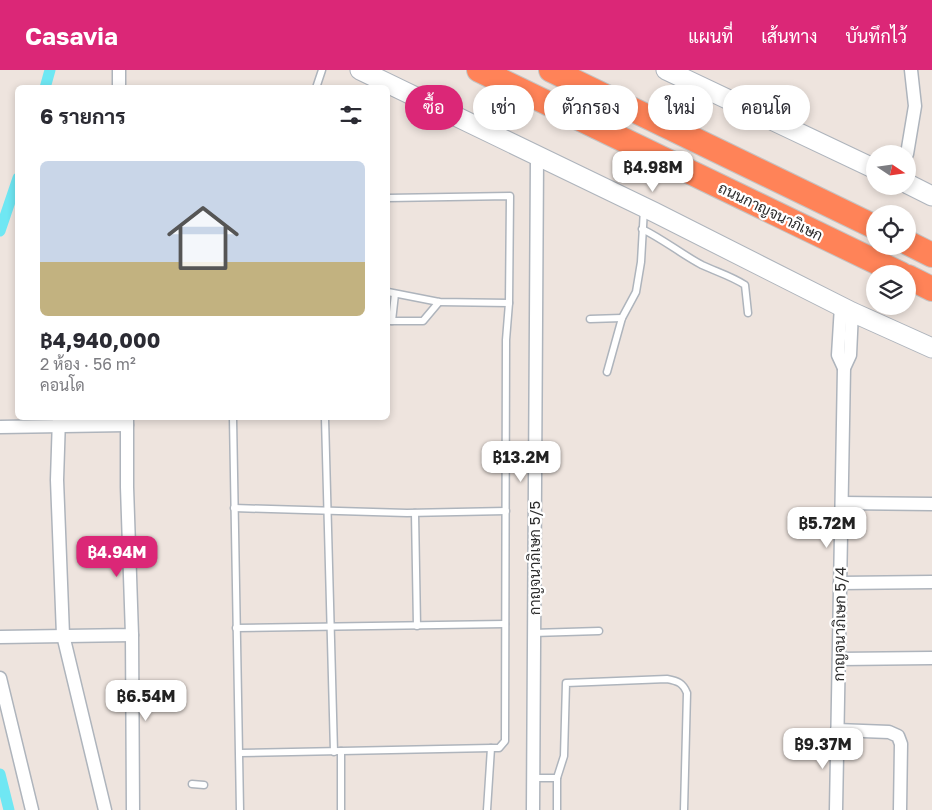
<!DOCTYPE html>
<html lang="th">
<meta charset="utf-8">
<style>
:root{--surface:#fff;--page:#f2f2f3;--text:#2b2b33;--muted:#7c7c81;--accent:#db2777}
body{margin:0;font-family:"Golos Text",Sarabun,sans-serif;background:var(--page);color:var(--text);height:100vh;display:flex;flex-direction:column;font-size:19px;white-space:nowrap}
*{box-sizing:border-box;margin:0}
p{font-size:16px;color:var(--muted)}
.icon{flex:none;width:28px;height:28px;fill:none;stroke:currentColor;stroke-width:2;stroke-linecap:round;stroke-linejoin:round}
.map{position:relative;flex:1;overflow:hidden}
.drawer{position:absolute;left:15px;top:15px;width:375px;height:335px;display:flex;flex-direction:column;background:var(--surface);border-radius:8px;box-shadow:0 2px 8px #0003}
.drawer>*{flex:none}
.hud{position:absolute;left:405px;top:15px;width:451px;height:45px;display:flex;gap:10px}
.needle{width:32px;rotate:103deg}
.tools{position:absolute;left:866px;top:75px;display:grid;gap:10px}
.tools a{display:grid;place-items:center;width:50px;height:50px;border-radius:50%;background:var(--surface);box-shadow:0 2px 8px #0003;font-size:25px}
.price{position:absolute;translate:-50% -42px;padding:0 11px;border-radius:10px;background:#fff;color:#222;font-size:16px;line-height:32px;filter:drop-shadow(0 1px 2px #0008)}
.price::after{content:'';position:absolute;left:50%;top:30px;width:15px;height:11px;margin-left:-8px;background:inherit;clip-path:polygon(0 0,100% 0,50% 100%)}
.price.on{background:var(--accent);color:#fff}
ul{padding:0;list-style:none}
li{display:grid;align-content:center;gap:10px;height:265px;padding:0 25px}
li span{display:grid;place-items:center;height:155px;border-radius:8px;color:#555}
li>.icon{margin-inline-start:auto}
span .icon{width:90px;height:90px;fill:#fffc;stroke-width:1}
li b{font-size:21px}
h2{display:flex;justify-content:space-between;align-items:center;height:60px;padding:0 25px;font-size:21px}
.pill{padding:0 18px;border-radius:22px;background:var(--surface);box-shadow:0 2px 8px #0003;font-size:18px;line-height:45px}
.pill.on{background:var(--accent);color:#fff}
header{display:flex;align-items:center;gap:30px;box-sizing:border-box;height:70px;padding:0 25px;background:var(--accent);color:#fff}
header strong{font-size:24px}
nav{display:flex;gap:28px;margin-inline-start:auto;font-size:18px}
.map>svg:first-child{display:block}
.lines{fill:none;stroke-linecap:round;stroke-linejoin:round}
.canal{stroke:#6fe7f3;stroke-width:11}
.lane-casing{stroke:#aeb4bc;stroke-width:9}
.street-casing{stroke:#aeb4bc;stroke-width:15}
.secondary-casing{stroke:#aeb4bc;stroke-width:21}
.highway-casing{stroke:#c4c4c4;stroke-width:26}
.lane{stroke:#fff;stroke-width:6}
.street{stroke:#fff;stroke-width:12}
.secondary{stroke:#fff;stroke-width:19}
.highway{stroke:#ff8358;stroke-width:24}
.labels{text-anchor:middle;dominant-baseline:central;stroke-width:4.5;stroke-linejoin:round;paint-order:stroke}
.street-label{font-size:15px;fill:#2c2c2c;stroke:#fff}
</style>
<header>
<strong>Casavia</strong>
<nav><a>แผนที่</a><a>เส้นทาง</a><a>บันทึกไว้</a></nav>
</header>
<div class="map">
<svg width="932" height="740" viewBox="0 0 932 740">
<rect width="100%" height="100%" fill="#eee4de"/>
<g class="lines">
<g class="canal">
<polyline points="45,18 50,0"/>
<polyline points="0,161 18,108"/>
<polyline points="0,704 9,740"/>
</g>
<g class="lane-casing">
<g id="lane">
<polyline points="316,18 322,0"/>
<polyline points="388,128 510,126 509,233"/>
<path d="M 642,159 C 663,169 681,184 702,195 C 717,202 731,206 745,215 L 748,243"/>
<polyline points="590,249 622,248"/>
<polyline points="388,251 423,251 439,232"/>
<polyline points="392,251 395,224"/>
<polyline points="607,302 622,248 636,222 641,192 644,139"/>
<polyline points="233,348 240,740"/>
<polyline points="325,348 334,682"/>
<polyline points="234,438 407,443 506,441"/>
<polyline points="415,443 417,556"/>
<polyline points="236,558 505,554"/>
<polyline points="533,563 599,561"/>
<polyline points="341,681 341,740"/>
<polyline points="240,683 491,678 499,678 505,671 506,270 509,233 439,232 388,222"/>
<polyline points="533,708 557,708 557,740"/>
<path d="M 557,708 L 564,686 L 566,613 L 667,609 C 678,611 683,613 687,623 L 684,740"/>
<polyline points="192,714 204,715"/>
<polyline points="487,740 491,678"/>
</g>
</g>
<g class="street-casing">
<g id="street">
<polyline points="119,18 119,0"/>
<polyline points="907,84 915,36 911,0"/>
<polyline points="841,236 838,285 844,298"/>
<polyline points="59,348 57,410 63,565 105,740"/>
<polyline points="0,357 127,355"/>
<polyline points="842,433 932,434"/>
<polyline points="840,513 932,512"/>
<polyline points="132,565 133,740"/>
<polyline points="0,567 132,565 127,417 127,348"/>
<polyline points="839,589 931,588"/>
<polyline points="0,608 32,740"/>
<polyline points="837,660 889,662 898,666 901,674 900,740"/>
<polyline points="533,740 537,87"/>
<polyline points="836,740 844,298 850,285 852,242"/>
</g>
</g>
<g class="secondary-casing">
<g id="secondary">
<polyline points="360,0 654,142 852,242 932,278"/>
<polyline points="666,0 875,99"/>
<polyline points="908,114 932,126"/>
</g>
</g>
<g class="highway-casing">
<g id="highway">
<polyline points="479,0 901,204"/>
<polyline points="551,0 875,157"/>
<polyline points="908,173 932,185"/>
<polyline points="908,207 932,219"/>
</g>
</g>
<use href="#lane" class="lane"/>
<use href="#street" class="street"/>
<use href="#secondary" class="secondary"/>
<use href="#highway" class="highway"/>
</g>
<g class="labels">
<g class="street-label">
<text transform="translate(771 141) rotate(26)">ถนนกาญจนาภิเษก</text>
<text transform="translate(534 488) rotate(-90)">กาญจนาภิเษก 5/5</text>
<text transform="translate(839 554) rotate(-89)">กาญจนาภิเษก 5/4</text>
</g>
</g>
</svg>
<div class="tools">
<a><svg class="needle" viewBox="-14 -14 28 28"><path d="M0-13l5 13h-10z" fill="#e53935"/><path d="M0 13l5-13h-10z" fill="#7c7c81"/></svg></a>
<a><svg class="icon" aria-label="locate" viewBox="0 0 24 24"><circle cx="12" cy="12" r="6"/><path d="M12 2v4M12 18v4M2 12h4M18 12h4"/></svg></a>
<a><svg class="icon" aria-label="layers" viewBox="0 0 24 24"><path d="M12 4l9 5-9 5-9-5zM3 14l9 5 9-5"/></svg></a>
</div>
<b class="price" style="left:653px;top:123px">฿4.98M</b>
<b class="price" style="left:521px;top:413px">฿13.2M</b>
<b class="price" style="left:827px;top:479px">฿5.72M</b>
<b class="price on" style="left:117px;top:508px">฿4.94M</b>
<b class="price" style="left:146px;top:652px">฿6.54M</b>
<b class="price" style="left:823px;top:700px">฿9.37M</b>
<div class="hud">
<a class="pill on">ซื้อ</a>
<a class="pill">เช่า</a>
<a class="pill">ตัวกรอง</a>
<a class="pill">ใหม่</a>
<a class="pill">คอนโด</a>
</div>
<section class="drawer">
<h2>6 รายการ<svg class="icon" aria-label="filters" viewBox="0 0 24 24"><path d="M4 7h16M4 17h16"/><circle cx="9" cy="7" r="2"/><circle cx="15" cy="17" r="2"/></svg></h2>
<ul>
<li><span style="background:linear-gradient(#c9d6e8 65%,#c2b280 0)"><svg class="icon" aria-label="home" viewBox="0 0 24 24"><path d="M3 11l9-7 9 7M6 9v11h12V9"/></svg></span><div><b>฿4,940,000</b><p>2 ห้อง · 56 m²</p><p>คอนโด</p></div></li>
</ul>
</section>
</div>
